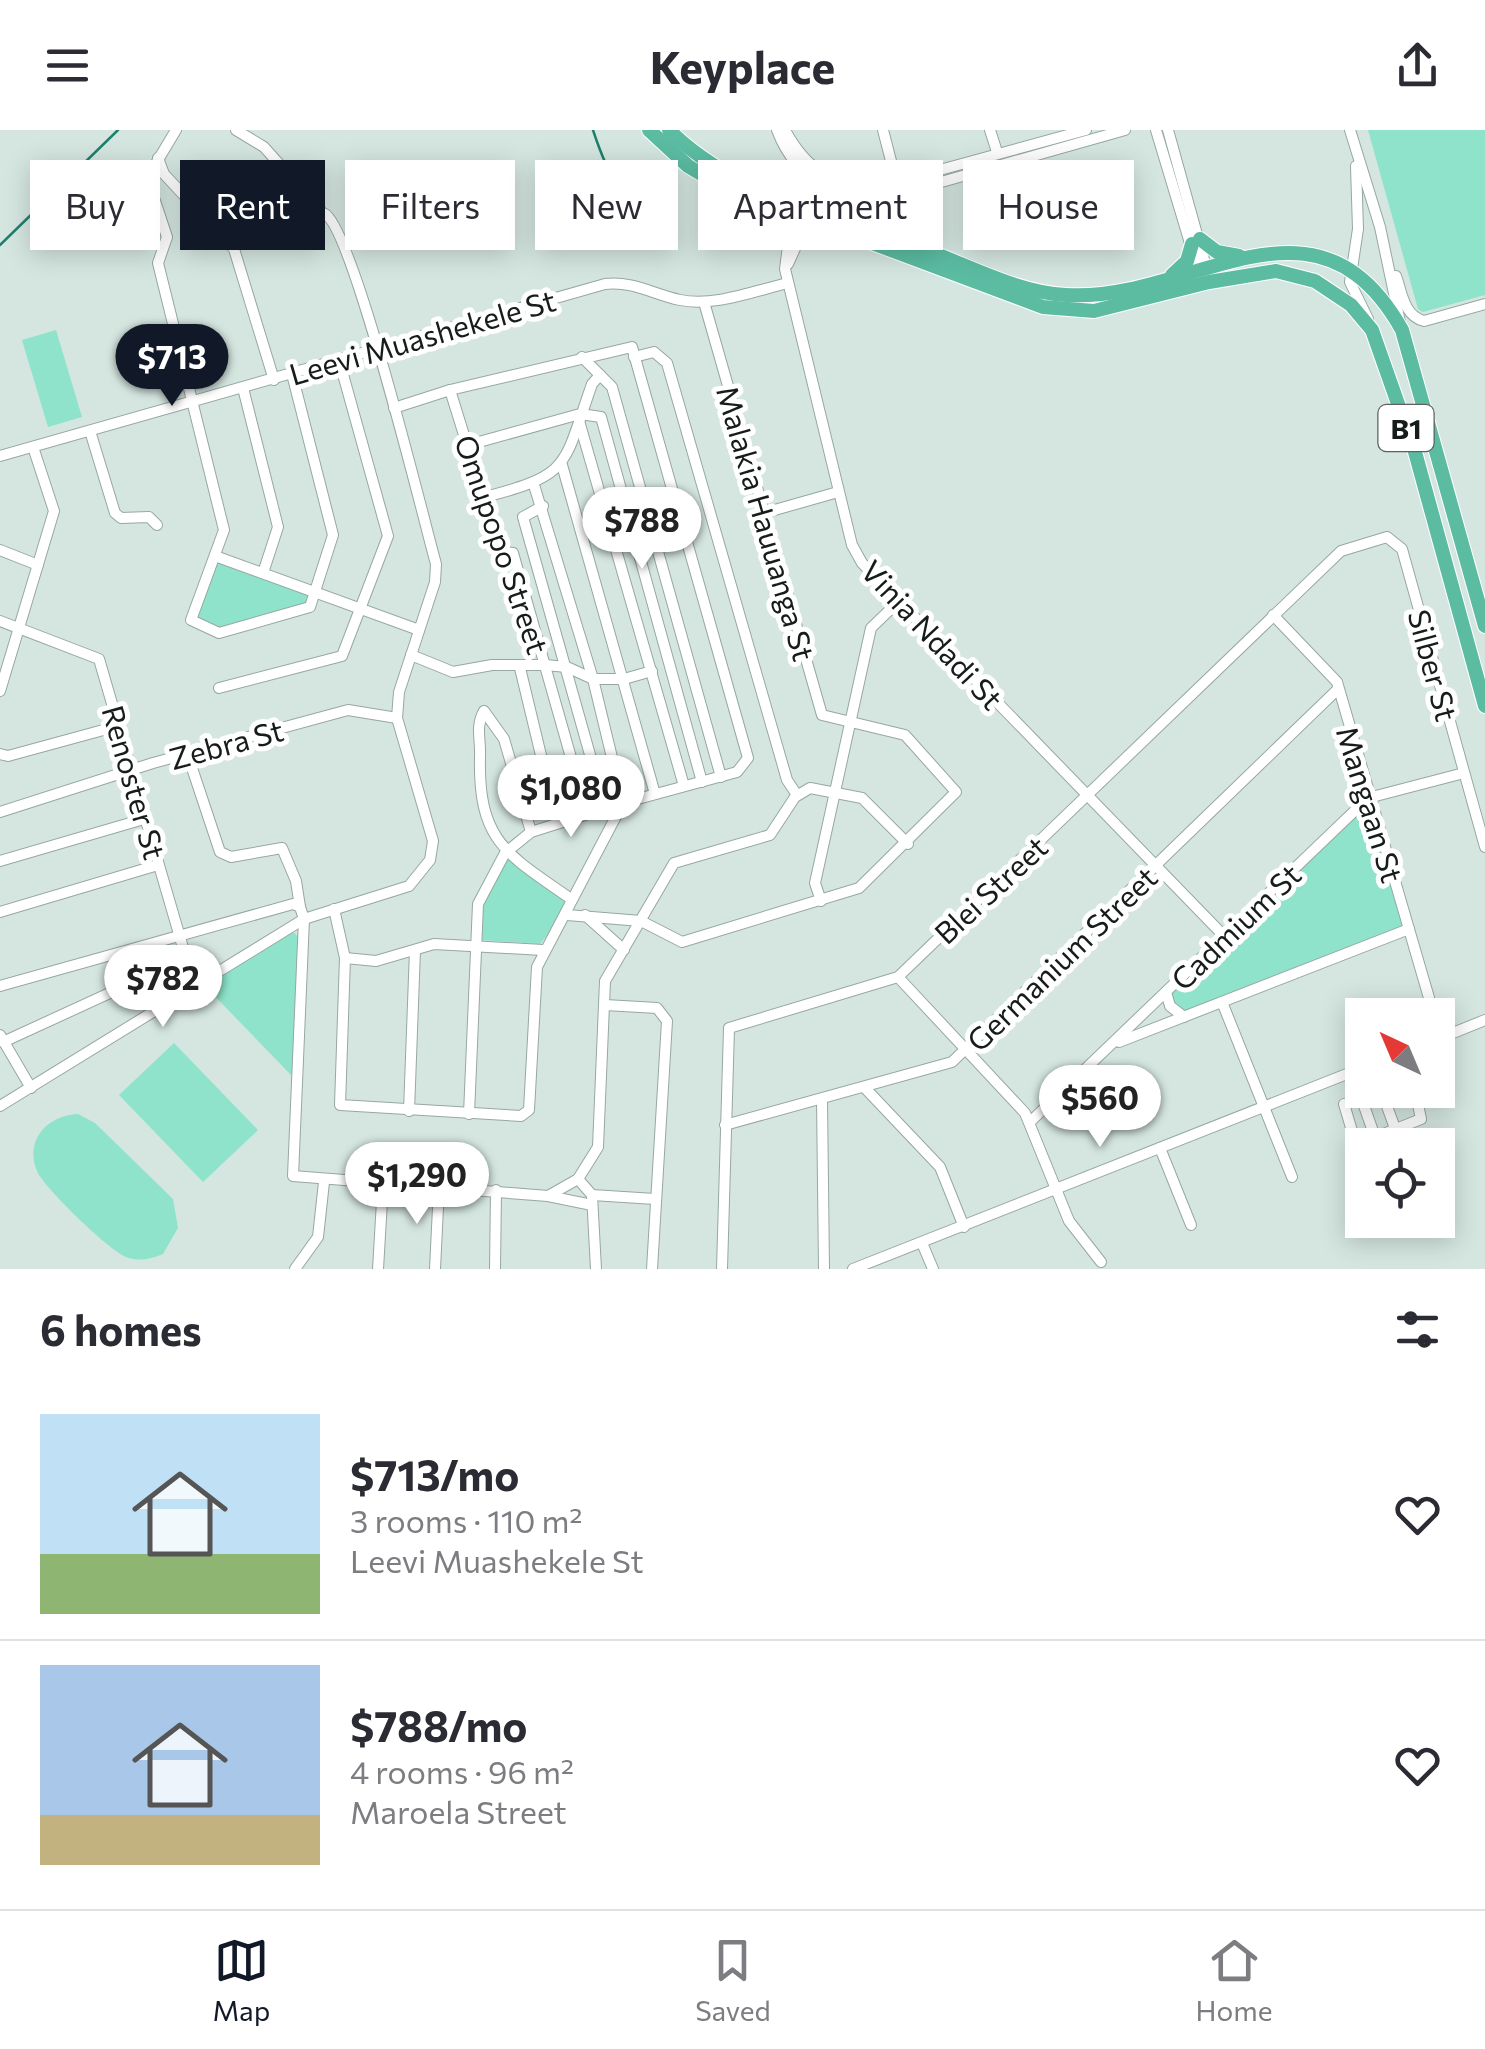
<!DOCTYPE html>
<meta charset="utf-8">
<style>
:root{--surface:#fff;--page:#f2f2f3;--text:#2b2b33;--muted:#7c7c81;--line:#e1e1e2;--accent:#111827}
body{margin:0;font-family:Commissioner,sans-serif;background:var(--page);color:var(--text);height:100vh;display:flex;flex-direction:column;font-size:38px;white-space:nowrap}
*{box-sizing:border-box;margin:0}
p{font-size:32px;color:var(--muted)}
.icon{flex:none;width:55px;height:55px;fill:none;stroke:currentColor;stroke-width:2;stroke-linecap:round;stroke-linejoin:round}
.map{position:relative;height:1139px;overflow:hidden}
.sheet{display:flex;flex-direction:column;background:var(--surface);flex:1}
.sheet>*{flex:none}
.guide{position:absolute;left:30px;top:30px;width:1425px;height:90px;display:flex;gap:20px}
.needle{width:65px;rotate:316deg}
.buttons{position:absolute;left:1345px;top:868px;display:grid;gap:20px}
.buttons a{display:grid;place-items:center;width:110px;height:110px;border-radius:0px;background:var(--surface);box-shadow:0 5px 25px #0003;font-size:50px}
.price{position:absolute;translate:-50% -85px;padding:0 22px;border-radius:35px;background:#fff;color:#222;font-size:32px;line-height:65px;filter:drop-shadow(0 2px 5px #0008)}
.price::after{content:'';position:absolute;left:50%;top:60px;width:30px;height:22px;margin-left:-15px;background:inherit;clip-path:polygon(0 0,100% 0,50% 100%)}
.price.active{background:var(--accent);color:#fff}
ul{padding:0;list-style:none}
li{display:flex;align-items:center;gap:30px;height:250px;padding:0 40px}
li+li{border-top:2px solid var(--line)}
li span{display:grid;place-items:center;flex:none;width:280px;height:200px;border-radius:0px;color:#555}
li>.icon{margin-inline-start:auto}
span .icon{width:120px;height:120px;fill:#fffc;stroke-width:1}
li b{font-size:42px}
h2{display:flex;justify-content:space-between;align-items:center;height:120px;padding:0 40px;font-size:42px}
.chip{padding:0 35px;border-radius:0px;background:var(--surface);box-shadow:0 5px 25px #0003;font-size:35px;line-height:90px}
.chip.active{background:var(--accent);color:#fff}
header{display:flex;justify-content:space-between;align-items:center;height:130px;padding:0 40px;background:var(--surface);font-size:45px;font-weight:700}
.dock{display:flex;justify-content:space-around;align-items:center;height:140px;border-top:2px solid var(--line);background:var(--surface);font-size:28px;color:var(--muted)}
.dock a{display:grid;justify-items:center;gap:5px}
.dock .active{color:var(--accent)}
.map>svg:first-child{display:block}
.green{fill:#8ee3ca}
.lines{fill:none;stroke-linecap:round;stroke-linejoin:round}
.stream{stroke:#1d806a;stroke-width:2.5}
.minor-casing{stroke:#97a7a2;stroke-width:12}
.highway-casing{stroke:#fff;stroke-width:16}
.minor{stroke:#fff;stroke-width:10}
.highway{stroke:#5bbca2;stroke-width:14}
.labels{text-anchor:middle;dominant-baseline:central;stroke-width:10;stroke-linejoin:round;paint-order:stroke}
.shield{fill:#fff;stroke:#5c605f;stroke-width:2.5}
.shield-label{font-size:28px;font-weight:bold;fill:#161c1a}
.street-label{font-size:30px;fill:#161c1a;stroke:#fff}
</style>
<header><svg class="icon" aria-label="menu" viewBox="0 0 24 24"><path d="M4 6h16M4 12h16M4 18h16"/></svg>Keyplace<svg class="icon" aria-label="share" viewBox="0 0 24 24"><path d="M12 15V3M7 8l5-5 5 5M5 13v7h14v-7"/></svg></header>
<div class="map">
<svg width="1485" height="1139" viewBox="0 0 1485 1139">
<rect width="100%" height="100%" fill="#d5e6e0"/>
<g class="green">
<polygon points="1368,0 1485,0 1485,165 1423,182 1418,179"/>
<polygon points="56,200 82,287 48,297 22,210"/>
<polygon points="215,426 316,462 310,477 219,503 192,491"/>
<polygon points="1368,668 1409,799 1184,887 1167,862"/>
<polygon points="510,726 568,767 565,783 540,814 481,810 482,775"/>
<polygon points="292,801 300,808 293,947 204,855"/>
<polygon points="174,913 258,1000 203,1052 119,965"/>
<path d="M 78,984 L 95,993 L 173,1069 L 178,1098 L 163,1124 C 151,1129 139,1132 126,1127 C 109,1120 44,1058 37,1041 C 24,1010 48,985 78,984 Z"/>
</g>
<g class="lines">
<g class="stream">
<path d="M 593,0 C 609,49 626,80 670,109"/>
<polyline points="0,115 118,0"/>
</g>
<g class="minor-casing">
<g id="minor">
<polyline points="176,0 152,40 152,62 167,107 158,133 224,400 191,490 219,503 310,477 333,405 292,244"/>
<polyline points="236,0 264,17 321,81"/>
<path d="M 777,0 C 798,55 844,72 899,64 L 1125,0"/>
<path d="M 785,0 C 804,36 833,58 874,58 L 1086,0"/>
<polyline points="883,0 898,58"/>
<polyline points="990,0 997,22"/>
<polyline points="1156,0 1199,143"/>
<polyline points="1168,0 1208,144"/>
<polyline points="1350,0 1380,97 1400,192"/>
<polyline points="158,28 164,44 234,119 274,250"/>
<polyline points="1356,36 1358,99 1350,152 1368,189"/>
<polyline points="835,51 808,58 789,108 785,139 852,415 862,433 1224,806"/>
<polyline points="788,134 820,63 830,59"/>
<path d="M 1396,146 C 1402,163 1404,186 1424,191 L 1485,174"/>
<polyline points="582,227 612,257 721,647"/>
<polyline points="634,227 654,222 667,233 787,650 797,665"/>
<polyline points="243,258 278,397 263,443"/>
<polyline points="450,260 500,421 513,423 587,684"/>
<polyline points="579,291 684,656"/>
<polyline points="90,301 115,383 121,388 149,387 157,395"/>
<polyline points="468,315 580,284 601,287 702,652"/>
<path d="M 0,326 L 605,154 C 634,151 652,164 680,170 C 714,177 754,161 788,153"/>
<polyline points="562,335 655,664"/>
<path d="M 482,368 C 572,344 562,339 592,254 L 600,245"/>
<polyline points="543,376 523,387 605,678"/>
<polyline points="764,383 838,362"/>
<polyline points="0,420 38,435"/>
<polyline points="215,426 419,500"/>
<polyline points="1273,485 1337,552 1434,885"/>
<polyline points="0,491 99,529 186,828 201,853"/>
<polyline points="411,525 453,542 492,535 545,535 567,537 593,549 624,549 652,541"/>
<polyline points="520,538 557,692"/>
<polyline points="219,558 342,526 388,406 339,230"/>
<polyline points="0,561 54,381 33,317"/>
<polyline points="187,623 220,722 231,727 282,718 296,751 300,777"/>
<polyline points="0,624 8,626 118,596"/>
<polyline points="0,682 153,633 348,580 397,588"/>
<path d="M 531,702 L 504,609 L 484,581 C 475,597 481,609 480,627 C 478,712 507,724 571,769"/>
<polyline points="0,731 144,689"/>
<polyline points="821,771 815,753 869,507 871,498 899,471"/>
<polyline points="334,779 345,828 340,975 521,986 529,980 537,837 623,673 737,642 748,628 632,217 450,260 394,278"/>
<polyline points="0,782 158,735"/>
<polyline points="567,785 641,791 682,812 859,758 956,662 905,605 822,585 704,172"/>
<polyline points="585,785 624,820"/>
<polyline points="304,789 293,1046 548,1066 578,1049 598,1017 605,851 674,733 770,705 795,667 810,658 862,668 908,714"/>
<polyline points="345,828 376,831 434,814 543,820"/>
<polyline points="898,847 1025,983 1069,1091 1101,1132"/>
<polyline points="0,856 293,774 300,777 304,789"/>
<polyline points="1166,862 1170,876 1184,887"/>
<polyline points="1222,872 1292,1047"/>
<polyline points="605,875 657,878 667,891 652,1139"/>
<polyline points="0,905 31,958"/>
<polyline points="1438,909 1485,890"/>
<polyline points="3,912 186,828"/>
<polyline points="1119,912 1409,799"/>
<polyline points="864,957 940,1037 964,1097"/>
<polyline points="1381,960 1396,1001"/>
<polyline points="822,969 824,1139"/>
<path d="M 0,976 L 304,789 L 409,756 L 430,730 L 433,711 L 397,588 L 399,562 L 435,452 L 436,434 C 423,387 353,99 325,84 C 294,68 244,85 211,90"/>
<polyline points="409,981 415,820"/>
<polyline points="469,984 478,774 505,723 531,702 623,673 593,549 534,355"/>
<polyline points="1030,992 1368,668 1464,643"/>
<polyline points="725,995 952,932 1338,559"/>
<polyline points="1375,1007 1362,970 1344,974 1355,1011 1361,1013 1421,989 1415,960"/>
<polyline points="1160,1018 1191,1095"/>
<polyline points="578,1049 592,1065 655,1069"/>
<polyline points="592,1065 596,1139"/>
<polyline points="548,1066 592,1075"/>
<polyline points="922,1113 933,1139"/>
<polyline points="295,1139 318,1107 324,1052"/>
<polyline points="378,1139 383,1054"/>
<polyline points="435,1139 439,1057"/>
<polyline points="495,1139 496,1060"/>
<polyline points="722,1139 729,898 898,847 1341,421 1387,407 1402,419 1485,717"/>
<polyline points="853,1139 1362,938"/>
</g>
</g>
<g class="highway-casing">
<g id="highway">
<polyline points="649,0 688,36 723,57 1043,177 1094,181 1209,152 1276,141 1315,151 1351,175 1372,200 1415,322 1485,576"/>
<path d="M 669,0 C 737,68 848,92 936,124 C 977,140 1022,163 1066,165 C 1191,173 1315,45 1402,200 L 1485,496"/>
<polyline points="1200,109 1217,122 1239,126"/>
<polyline points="1172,145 1187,131 1192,114"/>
</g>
</g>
<use href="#minor" class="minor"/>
<use href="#highway" class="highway"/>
</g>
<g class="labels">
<rect class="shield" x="1378.5" y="275" width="55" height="46" rx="8"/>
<g class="shield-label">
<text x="1406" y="298">B1</text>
</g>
<g class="street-label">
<text transform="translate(422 206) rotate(-16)">Leevi Muashekele St</text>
<text transform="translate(767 393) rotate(74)">Malakia Hauuanga St</text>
<text transform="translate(503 414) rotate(71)">Omupopo Street</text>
<text transform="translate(933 504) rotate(47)">Vinia Ndadi St</text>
<text transform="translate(1434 535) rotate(75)">Silber St</text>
<text transform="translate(226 613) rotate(-15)">Zebra St</text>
<text transform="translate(135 652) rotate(74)">Renoster St</text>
<text transform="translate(1371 674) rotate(73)">Mangaan St</text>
<text transform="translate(990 759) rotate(-43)">Blei Street</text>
<text transform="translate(1235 796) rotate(-44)">Cadmium St</text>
<text transform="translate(1061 828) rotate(-44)">Germanium Street</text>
</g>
</g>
</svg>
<div class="buttons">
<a><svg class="needle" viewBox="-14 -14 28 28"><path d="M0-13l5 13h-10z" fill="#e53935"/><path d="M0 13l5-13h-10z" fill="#7c7c81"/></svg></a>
<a><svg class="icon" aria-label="locate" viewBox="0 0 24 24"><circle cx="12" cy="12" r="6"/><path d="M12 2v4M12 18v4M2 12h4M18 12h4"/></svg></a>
</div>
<b class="price active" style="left:172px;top:279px">$713</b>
<b class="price" style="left:642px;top:442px">$788</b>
<b class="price" style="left:571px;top:710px">$1,080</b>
<b class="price" style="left:163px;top:900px">$782</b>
<b class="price" style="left:1100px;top:1020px">$560</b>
<b class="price" style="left:417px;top:1097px">$1,290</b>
<div class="guide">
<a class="chip">Buy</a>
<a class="chip active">Rent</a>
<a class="chip">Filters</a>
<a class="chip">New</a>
<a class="chip">Apartment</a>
<a class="chip">House</a>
</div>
</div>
<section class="sheet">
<h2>6 homes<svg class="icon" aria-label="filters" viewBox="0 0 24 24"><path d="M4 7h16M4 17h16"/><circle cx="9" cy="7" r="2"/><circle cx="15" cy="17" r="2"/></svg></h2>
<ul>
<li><span style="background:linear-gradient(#bfe0f5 70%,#8fb573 0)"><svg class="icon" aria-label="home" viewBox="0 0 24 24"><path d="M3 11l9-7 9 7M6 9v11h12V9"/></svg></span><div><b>$713/mo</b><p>3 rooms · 110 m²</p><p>Leevi Muashekele St</p></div><svg class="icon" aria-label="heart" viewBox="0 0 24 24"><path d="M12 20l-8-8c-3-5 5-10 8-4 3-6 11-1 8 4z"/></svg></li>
<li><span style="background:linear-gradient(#a9c7e8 75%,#c2b280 0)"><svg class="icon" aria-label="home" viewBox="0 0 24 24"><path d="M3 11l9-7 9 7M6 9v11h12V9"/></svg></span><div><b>$788/mo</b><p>4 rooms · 96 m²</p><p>Maroela Street</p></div><svg class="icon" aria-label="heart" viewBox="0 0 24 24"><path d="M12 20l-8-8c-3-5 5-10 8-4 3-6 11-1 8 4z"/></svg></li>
</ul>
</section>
<nav class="dock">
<a class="active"><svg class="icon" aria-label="map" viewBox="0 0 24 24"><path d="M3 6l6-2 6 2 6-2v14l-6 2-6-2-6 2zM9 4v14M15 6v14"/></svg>Map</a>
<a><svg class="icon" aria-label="saved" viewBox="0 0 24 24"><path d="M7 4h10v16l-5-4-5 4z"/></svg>Saved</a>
<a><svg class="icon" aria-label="home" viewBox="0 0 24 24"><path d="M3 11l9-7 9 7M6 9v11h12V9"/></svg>Home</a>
</nav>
